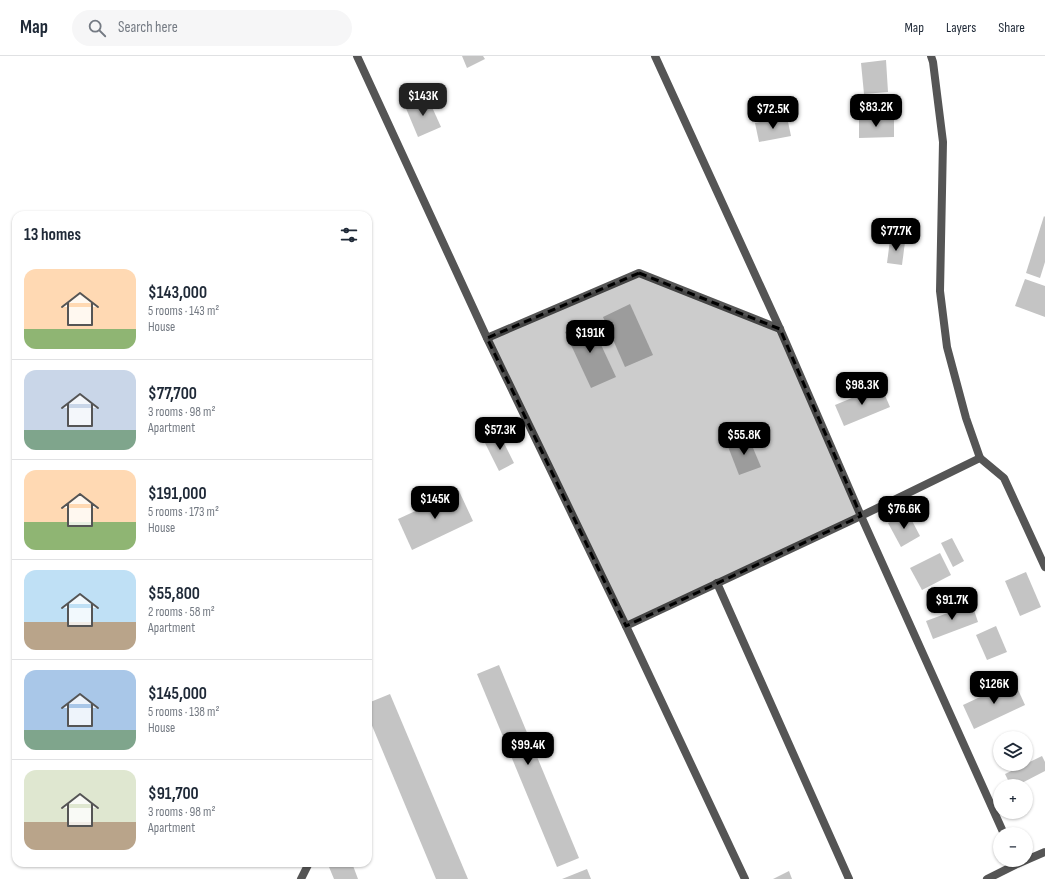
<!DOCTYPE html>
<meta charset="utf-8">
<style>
:root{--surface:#fff;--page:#f6f6f7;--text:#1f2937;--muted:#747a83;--line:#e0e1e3;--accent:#000}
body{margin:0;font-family:"Sofia Sans Condensed",sans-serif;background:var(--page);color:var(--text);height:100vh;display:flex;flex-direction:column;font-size:15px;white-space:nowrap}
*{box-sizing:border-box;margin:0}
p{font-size:13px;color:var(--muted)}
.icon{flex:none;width:22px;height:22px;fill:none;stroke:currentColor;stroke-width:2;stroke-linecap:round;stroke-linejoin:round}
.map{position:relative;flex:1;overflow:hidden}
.panel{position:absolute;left:12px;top:155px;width:360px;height:656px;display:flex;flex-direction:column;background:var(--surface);border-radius:12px;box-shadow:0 1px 3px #0004}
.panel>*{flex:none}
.buttons{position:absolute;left:993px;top:675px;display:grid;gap:8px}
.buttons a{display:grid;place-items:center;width:40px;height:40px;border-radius:50%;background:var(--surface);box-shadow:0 1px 3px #0004;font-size:20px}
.price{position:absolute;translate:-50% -34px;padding:0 9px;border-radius:8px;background:var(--accent);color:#fff;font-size:13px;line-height:26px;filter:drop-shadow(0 1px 2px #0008)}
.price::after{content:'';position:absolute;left:50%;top:24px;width:12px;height:9px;margin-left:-6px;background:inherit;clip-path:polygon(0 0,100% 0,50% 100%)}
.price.on{background:#222;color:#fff}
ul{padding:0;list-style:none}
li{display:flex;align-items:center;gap:12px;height:100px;padding:0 12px}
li+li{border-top:1px solid var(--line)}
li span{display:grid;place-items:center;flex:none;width:112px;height:80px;border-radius:12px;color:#555}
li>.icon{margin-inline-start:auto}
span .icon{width:48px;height:48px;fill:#fffc;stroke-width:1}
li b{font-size:17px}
h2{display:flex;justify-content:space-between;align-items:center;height:48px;padding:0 12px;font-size:17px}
header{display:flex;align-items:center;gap:24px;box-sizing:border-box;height:56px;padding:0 20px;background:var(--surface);border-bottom:1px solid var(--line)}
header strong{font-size:19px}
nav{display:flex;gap:22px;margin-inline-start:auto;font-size:14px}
.search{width:280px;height:36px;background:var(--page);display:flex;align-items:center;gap:10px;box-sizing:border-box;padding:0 14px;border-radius:22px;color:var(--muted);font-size:15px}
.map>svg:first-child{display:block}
.building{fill:#c4c4c4}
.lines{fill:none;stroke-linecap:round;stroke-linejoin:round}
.service{stroke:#555;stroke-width:8}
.minor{stroke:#555;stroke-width:8}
.tertiary{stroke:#555;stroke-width:8}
.marked{fill:#000;fill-opacity:0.2;stroke:#000;stroke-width:3;stroke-dasharray:8 5;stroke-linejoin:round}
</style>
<header>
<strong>Map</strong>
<div class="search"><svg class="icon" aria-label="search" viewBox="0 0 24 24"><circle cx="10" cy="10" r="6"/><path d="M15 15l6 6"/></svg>Search here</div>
<nav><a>Map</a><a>Layers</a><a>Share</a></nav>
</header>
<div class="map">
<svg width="1045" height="823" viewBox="0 0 1045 823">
<rect width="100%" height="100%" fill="#fff"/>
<g class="building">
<polygon points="462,0 483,0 485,3 467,12"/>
<polygon points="886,4 888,36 864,38 861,7"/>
<polygon points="427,40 441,71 418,81 405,50"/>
<polygon points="787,61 791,80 759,86 755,67"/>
<polygon points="894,61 894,81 859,82 859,62"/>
<polygon points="1044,160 1045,161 1045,206 1040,222 1026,217"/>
<polygon points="890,184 905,186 902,209 887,207"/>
<polygon points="1025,223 1045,230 1045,261 1015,250"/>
<polygon points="630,248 653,299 625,311 603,261"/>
<polygon points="590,265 616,321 591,332 565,276"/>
<polygon points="881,330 890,351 844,370 835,349"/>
<polygon points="505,375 510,384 504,387 514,407 499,415 484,385"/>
<polygon points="748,380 761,411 739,419 727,388"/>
<polygon points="459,435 473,465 412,494 398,463"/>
<polygon points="908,457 920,480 901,491 888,467"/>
<polygon points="952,482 964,505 953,511 941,487"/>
<polygon points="940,497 951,519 922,534 910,512"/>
<polygon points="1026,516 1041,551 1020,560 1005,525"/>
<polygon points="972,548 978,566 933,583 926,565"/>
<polygon points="996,570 1007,596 987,604 976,579"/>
<polygon points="499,609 579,802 557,811 477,618"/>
<polygon points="1014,625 1025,649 974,673 963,649"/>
<polygon points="390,638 468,823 436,823 368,660 368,647"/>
<polygon points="1042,700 1045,706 1045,715 1016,730 1011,730 1005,718"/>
<polygon points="337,807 352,807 358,823 334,823 329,811"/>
<polygon points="587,813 591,823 562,823"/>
<polygon points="789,815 792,823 773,823"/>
</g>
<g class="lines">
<polyline class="service" points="301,823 309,807"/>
<g class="minor">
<polyline points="655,0 780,273 861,460 1004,778"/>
<polyline points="931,0 933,6 943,86 940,235 947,291 966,362 980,402"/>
<polyline points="487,282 639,217 780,273"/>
<polyline points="717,527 849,823"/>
<polyline points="626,570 861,460 980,402 1004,422 1045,511"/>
<polyline points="987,823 1017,808 1045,796"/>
</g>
<polyline class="tertiary" points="357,0 487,282 626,570 745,823"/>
</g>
<path class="marked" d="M 639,217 L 780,273 L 861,460 L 626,570 L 487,282 Z"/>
</svg>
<div class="buttons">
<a><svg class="icon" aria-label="layers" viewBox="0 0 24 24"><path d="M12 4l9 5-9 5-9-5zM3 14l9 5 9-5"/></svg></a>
<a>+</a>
<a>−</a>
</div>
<b class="price on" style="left:423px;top:61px">$143K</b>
<b class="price" style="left:876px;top:72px">$83.2K</b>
<b class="price" style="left:773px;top:74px">$72.5K</b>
<b class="price" style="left:896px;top:196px">$77.7K</b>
<b class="price" style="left:590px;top:298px">$191K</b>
<b class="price" style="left:862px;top:350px">$98.3K</b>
<b class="price" style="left:500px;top:395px">$57.3K</b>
<b class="price" style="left:744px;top:400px">$55.8K</b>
<b class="price" style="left:435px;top:464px">$145K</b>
<b class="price" style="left:904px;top:474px">$76.6K</b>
<b class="price" style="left:952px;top:565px">$91.7K</b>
<b class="price" style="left:994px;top:649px">$126K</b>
<b class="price" style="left:528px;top:710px">$99.4K</b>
<section class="panel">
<h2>13 homes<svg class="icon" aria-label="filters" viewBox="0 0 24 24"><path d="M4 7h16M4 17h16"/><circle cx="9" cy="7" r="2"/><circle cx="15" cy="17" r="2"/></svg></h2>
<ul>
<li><span style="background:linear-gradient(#ffd9b3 75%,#8fb573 0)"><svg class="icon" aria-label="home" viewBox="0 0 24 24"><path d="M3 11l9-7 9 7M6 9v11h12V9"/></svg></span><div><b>$143,000</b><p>5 rooms · 143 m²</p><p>House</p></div></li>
<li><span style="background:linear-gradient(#c9d6e8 75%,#7fa58c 0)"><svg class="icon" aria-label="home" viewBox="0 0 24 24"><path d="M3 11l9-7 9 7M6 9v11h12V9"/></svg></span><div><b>$77,700</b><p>3 rooms · 98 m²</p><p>Apartment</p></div></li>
<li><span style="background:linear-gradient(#ffd9b3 65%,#8fb573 0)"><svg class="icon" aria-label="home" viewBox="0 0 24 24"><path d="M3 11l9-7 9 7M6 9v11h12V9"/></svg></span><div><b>$191,000</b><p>5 rooms · 173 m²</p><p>House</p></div></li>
<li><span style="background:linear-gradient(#bfe0f5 65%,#b9a48a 0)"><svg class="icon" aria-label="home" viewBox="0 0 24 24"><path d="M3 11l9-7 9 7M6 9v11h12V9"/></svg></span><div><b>$55,800</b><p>2 rooms · 58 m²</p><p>Apartment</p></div></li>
<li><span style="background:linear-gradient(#a9c7e8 75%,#7fa58c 0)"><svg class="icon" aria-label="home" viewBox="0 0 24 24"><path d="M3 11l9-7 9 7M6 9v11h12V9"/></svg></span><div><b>$145,000</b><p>5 rooms · 138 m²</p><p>House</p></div></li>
<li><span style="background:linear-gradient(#dfe7d0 65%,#b9a48a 0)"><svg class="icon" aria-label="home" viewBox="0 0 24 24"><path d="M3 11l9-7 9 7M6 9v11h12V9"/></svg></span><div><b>$91,700</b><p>3 rooms · 98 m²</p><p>Apartment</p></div></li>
</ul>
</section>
</div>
